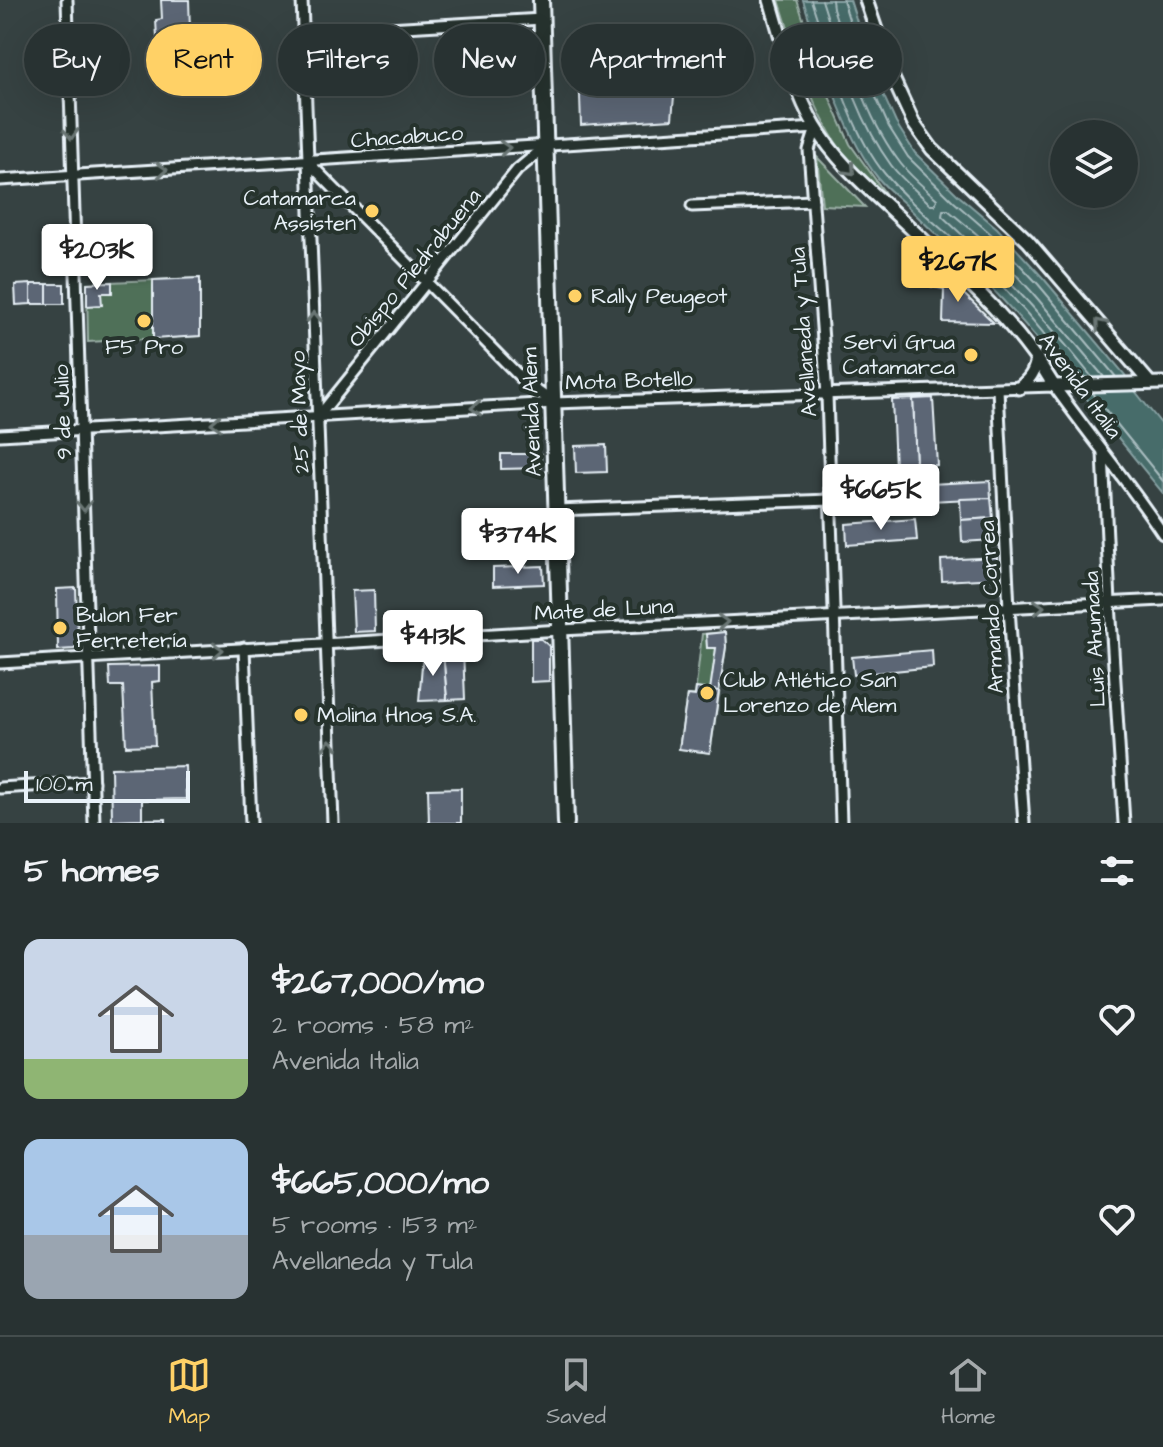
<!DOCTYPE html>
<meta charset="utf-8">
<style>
:root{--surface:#283232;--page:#343e3e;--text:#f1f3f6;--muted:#a5aaac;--line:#444d4d;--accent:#ffd166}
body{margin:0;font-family:"Architects Daughter",sans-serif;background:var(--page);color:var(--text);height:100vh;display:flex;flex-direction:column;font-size:30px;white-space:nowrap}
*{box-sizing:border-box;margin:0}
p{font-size:26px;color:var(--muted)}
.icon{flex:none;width:44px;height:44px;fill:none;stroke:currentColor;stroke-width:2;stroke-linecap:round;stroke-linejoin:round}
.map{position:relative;height:823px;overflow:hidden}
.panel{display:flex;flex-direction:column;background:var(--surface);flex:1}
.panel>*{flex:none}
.hud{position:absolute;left:24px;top:24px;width:1116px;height:72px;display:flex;gap:16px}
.tools{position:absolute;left:1050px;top:120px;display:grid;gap:16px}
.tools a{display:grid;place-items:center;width:88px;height:88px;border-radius:50%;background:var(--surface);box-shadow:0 8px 32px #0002,0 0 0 2px var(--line);font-size:40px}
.scale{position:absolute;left:24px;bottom:20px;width:166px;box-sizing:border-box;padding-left:8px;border:4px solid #e8f1f8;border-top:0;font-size:22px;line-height:28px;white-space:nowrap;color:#e8f1f8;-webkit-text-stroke:6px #26332d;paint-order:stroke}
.price{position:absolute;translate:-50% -68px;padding:0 18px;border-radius:8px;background:#fff;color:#222;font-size:26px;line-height:52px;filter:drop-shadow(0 2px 4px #0008)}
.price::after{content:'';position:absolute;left:50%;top:48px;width:24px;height:18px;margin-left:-12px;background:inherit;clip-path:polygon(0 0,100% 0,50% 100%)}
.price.active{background:var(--accent);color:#111}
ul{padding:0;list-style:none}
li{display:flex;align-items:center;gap:24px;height:200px;padding:0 24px}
li span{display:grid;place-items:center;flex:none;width:224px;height:160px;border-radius:16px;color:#555}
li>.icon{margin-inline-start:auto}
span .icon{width:96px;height:96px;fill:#fffc;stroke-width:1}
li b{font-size:34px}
h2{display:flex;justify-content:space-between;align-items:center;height:96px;padding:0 24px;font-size:34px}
.tag{padding:0 28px;border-radius:36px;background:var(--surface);box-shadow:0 8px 32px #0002,0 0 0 2px var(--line);font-size:28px;line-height:72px}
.tag.active{background:var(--accent);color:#111}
.tabs{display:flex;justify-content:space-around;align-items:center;height:112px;border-top:2px solid var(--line);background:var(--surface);font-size:22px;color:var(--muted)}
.tabs a{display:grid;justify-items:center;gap:4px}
.tabs .active{color:var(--accent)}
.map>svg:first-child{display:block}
.green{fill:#507059;stroke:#9cb0a8;stroke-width:2}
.water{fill:#476c6a;stroke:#87a1a3;stroke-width:2}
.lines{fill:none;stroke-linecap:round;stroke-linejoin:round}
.shore{stroke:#a8bcbf;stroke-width:2}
.building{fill:#5c6674;stroke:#e8f1f8;stroke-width:2}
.minor-casing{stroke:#e8f1f8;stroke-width:15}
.tertiary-casing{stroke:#e8f1f8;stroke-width:17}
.primary-casing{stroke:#e8f1f8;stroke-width:20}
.minor{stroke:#26332d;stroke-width:9}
.tertiary{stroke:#26332d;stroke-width:11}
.primary{stroke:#26332d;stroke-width:14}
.oneway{stroke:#6a7674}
.poi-dot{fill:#ffd166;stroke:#26332d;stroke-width:3}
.labels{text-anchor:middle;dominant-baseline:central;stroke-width:8;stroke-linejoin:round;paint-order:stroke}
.street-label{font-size:22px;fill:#e8f1f8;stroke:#26332d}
.poi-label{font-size:22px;fill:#e8f1f8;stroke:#26332d;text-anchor:start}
</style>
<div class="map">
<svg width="1163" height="823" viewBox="0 0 1163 823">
<rect width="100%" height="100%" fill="#364242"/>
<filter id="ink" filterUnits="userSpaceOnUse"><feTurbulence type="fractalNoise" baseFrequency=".0125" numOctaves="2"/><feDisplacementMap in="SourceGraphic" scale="16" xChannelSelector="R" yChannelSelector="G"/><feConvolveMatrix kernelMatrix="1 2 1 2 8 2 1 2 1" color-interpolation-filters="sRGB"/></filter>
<g filter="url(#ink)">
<g class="green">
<path d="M 779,0 L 797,0 L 827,92 L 850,144 L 890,200 C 872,183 852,167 838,146 C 809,102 795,49 779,0 Z"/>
<polygon points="817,157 865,207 822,205"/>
<polygon points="200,278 200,336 88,342 87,283"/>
<polygon points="725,632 726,647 710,753 679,749 687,695 695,695 702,634"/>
</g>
<path class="water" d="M 803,0 L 850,0 L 873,72 L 896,123 L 915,153 L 959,196 L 997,228 L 1044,279 L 1125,375 L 1135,391 L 1163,426 L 1163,493 C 1109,428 1058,359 1000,297 C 971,266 939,238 909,208 C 899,198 887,189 878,178 C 842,133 821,55 803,0 Z"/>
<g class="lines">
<g class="shore">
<path d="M 811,0 C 829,53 850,132 885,174 C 911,205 945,231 974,258 C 1013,294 1047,336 1079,378"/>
<path d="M 822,0 C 840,56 856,117 891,165 C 902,180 918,192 931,205 L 935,205 L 937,199 C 925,188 911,177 901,164 C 867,121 850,60 833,8 L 832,0"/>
<polyline points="843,0 866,75 889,127 908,157 954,202 991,234 1038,284 1116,377"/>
<path d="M 1092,377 C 1045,318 998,267 942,216 L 943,210 L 948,210 L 985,241 L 1031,291 L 1104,377"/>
<polyline points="1091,392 1163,481"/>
</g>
</g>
<g class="building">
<polygon points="161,0 189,0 190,30 238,28 239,48 158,55 156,20 162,19"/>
<polygon points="677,62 672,119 581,125 579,68"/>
<polygon points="940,271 994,323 943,322 944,289 932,287"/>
<polygon points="200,278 200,336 153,339 153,280"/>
<polygon points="112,282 112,293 101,293 102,305 87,306 87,283"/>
<polygon points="31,284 31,304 16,305 15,285"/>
<rect x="31" y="284" width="16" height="20"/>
<rect x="47" y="284" width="17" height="20"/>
<polygon points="933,398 937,465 916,466 913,399"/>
<polygon points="913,399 916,466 895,467 892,400"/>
<polygon points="606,445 607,472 576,473 575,446"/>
<polygon points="501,454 541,454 541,468 501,469"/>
<polygon points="990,481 991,498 909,502 909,485"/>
<polygon points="991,498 993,518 961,520 960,499"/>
<polygon points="993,518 994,540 962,542 961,520"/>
<polygon points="915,519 917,540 847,545 846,524"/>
<polygon points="997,557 998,578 942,581 941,560"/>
<polygon points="543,566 544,584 493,586 493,568"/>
<polygon points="76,588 78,643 74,649 58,650 57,589"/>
<polygon points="374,590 375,631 354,632 352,591"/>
<polygon points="725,632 726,647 719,691 710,690 716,648 707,648 706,634"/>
<polygon points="531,639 541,639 549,646 549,681 531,682"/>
<polygon points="463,650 465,699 447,700 443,652"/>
<polygon points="932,650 933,667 854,675 852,657"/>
<polygon points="443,652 447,700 419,701 423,653"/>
<polygon points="160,666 160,681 152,682 155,745 126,746 123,686 110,686 109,667"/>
<polygon points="696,688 719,691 710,753 679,749 687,695 695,696"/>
<polygon points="185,766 186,799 142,800 142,819 112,820 111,768"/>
<polygon points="461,788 461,823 429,823 428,789"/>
<polygon points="166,819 166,823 112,823 112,820"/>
</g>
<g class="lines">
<g class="minor-casing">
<g id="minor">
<polyline points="67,0 94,823"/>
<polyline points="302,0 333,823"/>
<polyline points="303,33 542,19"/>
<polyline points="308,162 526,383 554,403"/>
<polyline points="0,180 816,128 809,150 827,395 841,823"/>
<polyline points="692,206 813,201"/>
<polyline points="998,389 1009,608 1024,823"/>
<polyline points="318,417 517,170 546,146"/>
<path d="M 0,435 L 554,403 L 1054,386 C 1090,436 1129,483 1163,534"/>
<polyline points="1103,453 1110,603 1124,823"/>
<polyline points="557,510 831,500"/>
<polyline points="244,648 251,823"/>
<polyline points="0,663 561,630 1163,600"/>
<polyline points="0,788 93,782"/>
</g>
</g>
<g class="tertiary-casing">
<g id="tertiary">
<path d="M 770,0 C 782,40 794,91 815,126 C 834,158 862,183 889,208 C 947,263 1013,316 1054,386 L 1163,383"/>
<polyline points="866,0 891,74 901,96 914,124 932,149 1028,241 1150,383"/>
<path d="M 1019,388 C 1030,379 1035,372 1037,358"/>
</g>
</g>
<g class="primary-casing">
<polyline id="primary" points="541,0 566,823"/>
</g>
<use href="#minor" class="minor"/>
<use href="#tertiary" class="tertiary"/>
<use href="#primary" class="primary"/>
</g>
<defs><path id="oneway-chevron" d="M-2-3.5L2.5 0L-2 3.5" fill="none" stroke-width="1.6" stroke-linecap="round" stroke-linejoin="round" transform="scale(2)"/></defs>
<g class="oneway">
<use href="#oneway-chevron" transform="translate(71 134) rotate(88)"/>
<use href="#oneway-chevron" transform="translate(505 148) rotate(-4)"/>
<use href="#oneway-chevron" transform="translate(162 170) rotate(-3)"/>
<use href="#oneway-chevron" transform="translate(850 170) rotate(47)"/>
<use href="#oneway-chevron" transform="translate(314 317) rotate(-92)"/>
<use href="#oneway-chevron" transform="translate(1100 324) rotate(-130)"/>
<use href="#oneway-chevron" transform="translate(476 408) rotate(177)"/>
<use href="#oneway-chevron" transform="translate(216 423) rotate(177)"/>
<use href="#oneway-chevron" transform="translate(84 506) rotate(88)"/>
<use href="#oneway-chevron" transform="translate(1039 607) rotate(-3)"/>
<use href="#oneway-chevron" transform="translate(723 622) rotate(-3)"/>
<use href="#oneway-chevron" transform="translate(218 650) rotate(-3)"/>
<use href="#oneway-chevron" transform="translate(330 745) rotate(-92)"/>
</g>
</g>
<g class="poi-dot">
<circle cx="372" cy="211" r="8"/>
<circle cx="575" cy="296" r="8"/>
<circle cx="144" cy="321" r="8"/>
<circle cx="971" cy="355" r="8"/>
<circle cx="60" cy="628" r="8"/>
<circle cx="707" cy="693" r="8"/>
<circle cx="301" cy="715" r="8"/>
</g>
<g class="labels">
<g class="street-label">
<text transform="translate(407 137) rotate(-4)">Chacabuco</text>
<text transform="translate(415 268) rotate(-51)">Obispo Piedrabuena</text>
<text transform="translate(804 332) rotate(-94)">Avellaneda y Tula</text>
<text transform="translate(629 381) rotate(-2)">Mota Botello</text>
<text transform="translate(1080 386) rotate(54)">Avenida Italia</text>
<text transform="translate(63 412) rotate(-92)">9 de Julio</text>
<text transform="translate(300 412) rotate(-92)">25 de Mayo</text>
<text transform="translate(532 412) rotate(-92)">Avenida Alem</text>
<text transform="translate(992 607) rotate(-93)">Armando Correa</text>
<text transform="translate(604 610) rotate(-3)">Mate de Luna</text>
<text transform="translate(1095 639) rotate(-93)">Luis Ahumada</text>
</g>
<g class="poi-label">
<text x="356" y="198" text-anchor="end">Catamarca<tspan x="356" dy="25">Assisten</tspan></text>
<text x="591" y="296">Rally Peugeot</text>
<text x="955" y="342" text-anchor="end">Servi Grua<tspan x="955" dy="25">Catamarca</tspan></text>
<text x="144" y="347" text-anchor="middle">F5 Pro</text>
<text x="76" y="615">Bulon Fer<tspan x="76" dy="25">Ferretería</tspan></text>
<text x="723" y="680">Club Atlético San<tspan x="723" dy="25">Lorenzo de Alem</tspan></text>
<text x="317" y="715">Molina Hnos S.A.</text>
</g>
</g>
</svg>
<div class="tools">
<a><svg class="icon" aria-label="layers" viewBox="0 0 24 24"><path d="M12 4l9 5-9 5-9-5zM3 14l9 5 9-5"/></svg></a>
</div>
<div class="scale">100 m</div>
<b class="price" style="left:97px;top:292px">$203K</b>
<b class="price active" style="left:958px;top:304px">$267K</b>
<b class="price" style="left:881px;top:532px">$665K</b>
<b class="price" style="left:518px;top:576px">$374K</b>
<b class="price" style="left:433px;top:678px">$413K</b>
<div class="hud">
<a class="tag">Buy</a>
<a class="tag active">Rent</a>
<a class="tag">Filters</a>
<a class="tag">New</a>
<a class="tag">Apartment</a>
<a class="tag">House</a>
</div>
</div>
<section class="panel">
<h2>5 homes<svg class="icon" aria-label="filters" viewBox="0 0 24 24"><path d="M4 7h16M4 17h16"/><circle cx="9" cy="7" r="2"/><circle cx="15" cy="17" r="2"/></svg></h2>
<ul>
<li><span style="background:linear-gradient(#c9d6e8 75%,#8fb573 0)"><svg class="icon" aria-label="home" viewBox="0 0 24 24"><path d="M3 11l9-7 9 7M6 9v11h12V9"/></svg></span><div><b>$267,000/mo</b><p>2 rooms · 58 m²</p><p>Avenida Italia</p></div><svg class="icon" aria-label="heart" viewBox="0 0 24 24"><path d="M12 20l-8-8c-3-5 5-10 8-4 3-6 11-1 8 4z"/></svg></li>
<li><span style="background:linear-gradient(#a9c7e8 60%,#9aa5b1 0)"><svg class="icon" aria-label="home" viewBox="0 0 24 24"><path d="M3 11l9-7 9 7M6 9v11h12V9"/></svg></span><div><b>$665,000/mo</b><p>5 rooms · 153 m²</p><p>Avellaneda y Tula</p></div><svg class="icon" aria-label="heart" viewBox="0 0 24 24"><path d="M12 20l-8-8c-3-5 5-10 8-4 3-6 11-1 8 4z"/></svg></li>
</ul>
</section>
<nav class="tabs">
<a class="active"><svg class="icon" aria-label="map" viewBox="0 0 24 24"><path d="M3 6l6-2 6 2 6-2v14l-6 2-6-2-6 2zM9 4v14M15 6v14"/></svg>Map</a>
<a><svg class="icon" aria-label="saved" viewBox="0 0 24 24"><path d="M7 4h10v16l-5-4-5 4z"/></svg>Saved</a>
<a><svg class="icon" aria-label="home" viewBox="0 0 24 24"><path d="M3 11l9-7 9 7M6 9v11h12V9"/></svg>Home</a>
</nav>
